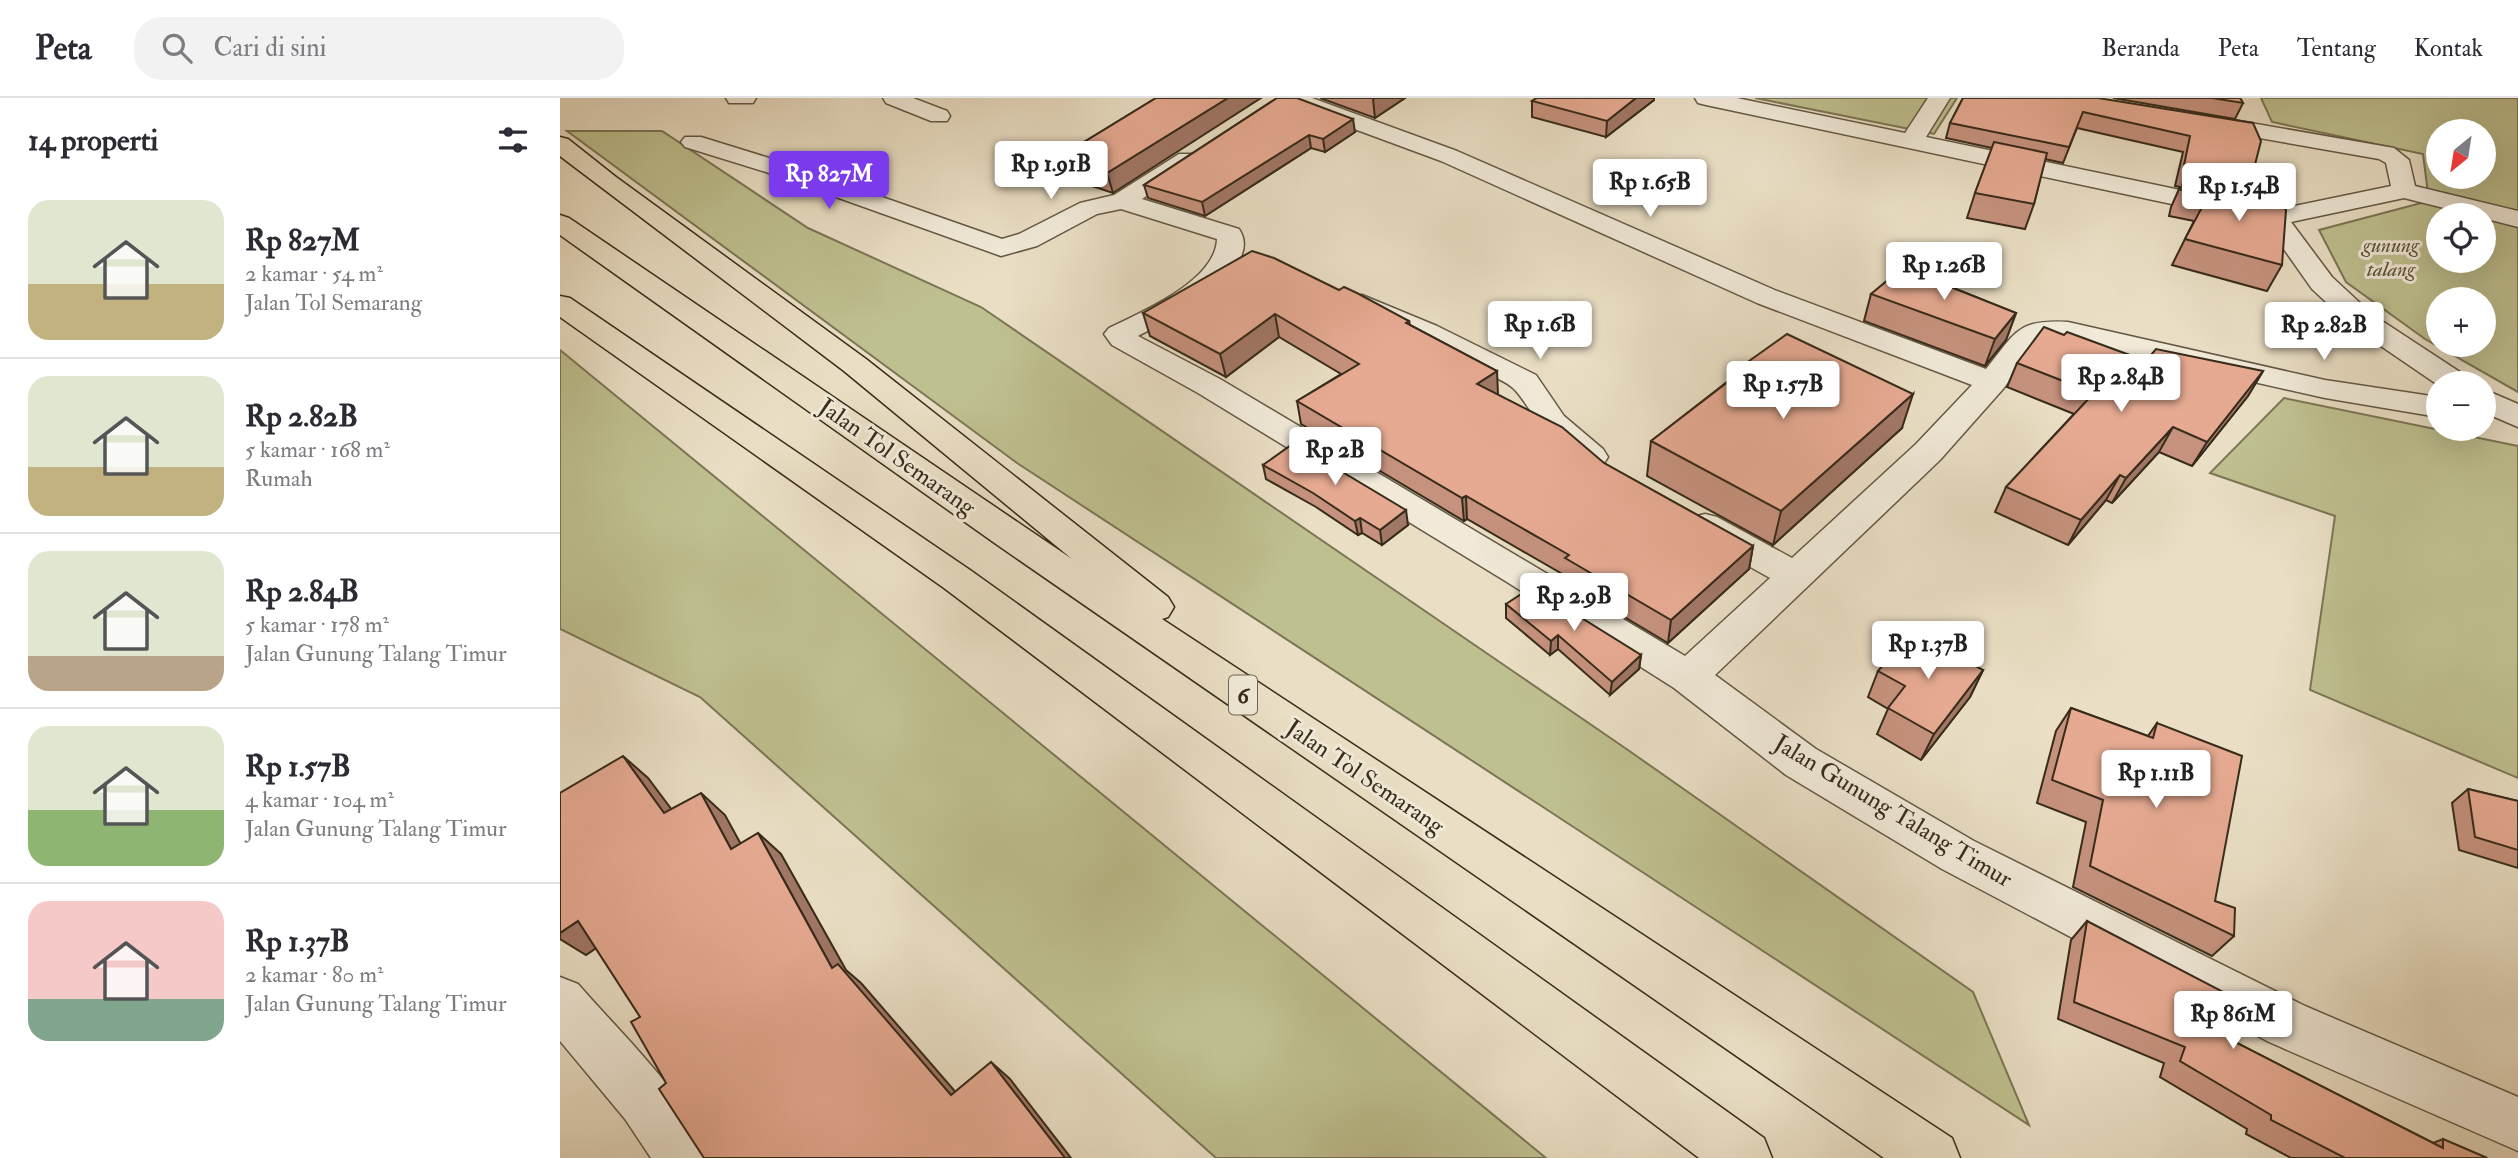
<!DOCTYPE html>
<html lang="id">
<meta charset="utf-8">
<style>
:root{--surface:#fff;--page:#f2f2f3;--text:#2b2b33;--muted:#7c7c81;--line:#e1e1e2;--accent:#7c3aed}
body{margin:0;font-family:"IM FELL Double Pica",serif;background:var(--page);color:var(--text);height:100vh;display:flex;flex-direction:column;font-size:26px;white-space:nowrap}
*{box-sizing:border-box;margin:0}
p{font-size:23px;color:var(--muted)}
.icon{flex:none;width:38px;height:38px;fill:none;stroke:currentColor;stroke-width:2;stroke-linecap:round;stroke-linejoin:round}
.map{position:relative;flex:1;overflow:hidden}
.drawer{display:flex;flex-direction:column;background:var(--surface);width:560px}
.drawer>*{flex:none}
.needle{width:46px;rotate:210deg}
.tools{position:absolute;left:1866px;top:21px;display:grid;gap:14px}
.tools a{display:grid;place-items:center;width:70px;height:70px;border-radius:50%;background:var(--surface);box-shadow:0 7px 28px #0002;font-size:35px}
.price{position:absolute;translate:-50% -60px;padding:0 16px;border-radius:7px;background:#fff;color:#222;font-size:23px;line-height:46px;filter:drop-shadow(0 2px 4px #0008)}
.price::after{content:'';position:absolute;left:50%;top:42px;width:21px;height:16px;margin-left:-10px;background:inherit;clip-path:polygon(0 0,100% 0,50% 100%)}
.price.selected{background:var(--accent);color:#fff}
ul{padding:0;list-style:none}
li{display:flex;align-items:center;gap:21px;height:175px;padding:0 28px}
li+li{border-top:2px solid var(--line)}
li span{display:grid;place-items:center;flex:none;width:196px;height:140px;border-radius:21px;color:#555}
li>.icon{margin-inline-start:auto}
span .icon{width:84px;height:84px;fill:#fffc;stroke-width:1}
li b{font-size:30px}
h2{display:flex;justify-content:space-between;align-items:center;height:84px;padding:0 28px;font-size:30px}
header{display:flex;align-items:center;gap:42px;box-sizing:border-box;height:98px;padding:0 35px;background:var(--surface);border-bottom:2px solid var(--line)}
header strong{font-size:33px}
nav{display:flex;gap:38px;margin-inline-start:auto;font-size:24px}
.search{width:490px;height:63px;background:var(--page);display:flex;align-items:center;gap:18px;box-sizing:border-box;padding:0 24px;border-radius:28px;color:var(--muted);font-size:26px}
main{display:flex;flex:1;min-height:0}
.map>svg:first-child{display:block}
.green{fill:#bfc090;stroke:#7b7655;stroke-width:2;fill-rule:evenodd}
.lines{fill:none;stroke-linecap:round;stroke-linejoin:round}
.minor-casing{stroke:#645845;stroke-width:3}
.highway-casing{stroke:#372b1a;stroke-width:3}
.minor{fill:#f1ead9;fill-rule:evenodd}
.highway{fill:#eadfc5;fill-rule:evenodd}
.wall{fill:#c6927e;stroke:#372b1a;stroke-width:2}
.shaded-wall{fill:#a17766;stroke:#372b1a;stroke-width:2}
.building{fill:#e6aa92;stroke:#372b1a;stroke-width:2}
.labels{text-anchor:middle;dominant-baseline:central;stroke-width:6;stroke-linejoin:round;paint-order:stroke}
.far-park-label{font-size:21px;font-style:italic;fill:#595038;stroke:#f1ead9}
.shield{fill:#f1ead9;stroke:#6f6453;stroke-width:2}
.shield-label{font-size:23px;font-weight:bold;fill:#372b1a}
.street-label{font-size:24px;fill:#372b1a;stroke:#f1ead9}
</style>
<header>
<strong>Peta</strong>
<div class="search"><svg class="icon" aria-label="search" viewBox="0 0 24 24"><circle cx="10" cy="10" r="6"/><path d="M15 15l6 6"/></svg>Cari di sini</div>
<nav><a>Beranda</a><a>Peta</a><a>Tentang</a><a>Kontak</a></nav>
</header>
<main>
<section class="drawer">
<h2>14 properti<svg class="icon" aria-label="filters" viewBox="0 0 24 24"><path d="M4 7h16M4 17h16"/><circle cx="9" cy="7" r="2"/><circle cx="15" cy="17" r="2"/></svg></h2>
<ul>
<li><span style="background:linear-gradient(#dfe7d0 60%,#c2b280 0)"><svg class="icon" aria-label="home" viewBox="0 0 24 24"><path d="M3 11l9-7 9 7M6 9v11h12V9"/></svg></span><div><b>Rp 827M</b><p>2 kamar · 54 m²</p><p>Jalan Tol Semarang</p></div></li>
<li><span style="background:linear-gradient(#dfe7d0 65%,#c2b280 0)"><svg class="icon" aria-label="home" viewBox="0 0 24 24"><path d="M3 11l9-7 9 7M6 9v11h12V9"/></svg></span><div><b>Rp 2.82B</b><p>5 kamar · 168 m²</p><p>Rumah</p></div></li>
<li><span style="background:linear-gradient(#dfe7d0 75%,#b9a48a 0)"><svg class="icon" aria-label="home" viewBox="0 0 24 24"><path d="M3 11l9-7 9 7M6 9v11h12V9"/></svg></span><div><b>Rp 2.84B</b><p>5 kamar · 178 m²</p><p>Jalan Gunung Talang Timur</p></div></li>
<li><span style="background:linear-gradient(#dfe7d0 60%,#8fb573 0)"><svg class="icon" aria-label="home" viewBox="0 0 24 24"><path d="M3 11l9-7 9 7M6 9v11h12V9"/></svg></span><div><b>Rp 1.57B</b><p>4 kamar · 104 m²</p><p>Jalan Gunung Talang Timur</p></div></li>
<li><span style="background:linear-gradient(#f6c9c9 70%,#7fa58c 0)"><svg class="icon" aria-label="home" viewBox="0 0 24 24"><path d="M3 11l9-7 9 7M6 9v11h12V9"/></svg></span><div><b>Rp 1.37B</b><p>2 kamar · 80 m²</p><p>Jalan Gunung Talang Timur</p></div></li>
</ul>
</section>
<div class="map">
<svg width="1958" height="1060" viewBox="0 0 1958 1060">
<rect width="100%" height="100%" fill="#eadfc5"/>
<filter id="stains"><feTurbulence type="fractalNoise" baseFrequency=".00286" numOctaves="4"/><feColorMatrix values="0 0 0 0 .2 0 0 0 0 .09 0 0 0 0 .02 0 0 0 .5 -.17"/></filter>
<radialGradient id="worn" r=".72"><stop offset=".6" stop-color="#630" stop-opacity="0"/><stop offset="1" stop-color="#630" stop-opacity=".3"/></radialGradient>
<g class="green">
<polygon points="1195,0 1397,0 1374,36"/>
<path d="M 1701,0 L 1958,0 L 1958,294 L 1865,241 L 1786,184 L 1759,132 L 1869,103 L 1863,56 L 1712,24 ZM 1878,33 L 1923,33 L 1923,79 L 1878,79 ZM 1878,117 L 1923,117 L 1923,163 L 1878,163 ZM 1878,201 L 1923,201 L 1923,247 L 1878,247 Z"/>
<polygon points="7,33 102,33 248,130 421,209 1068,652 1413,894 1469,1027 457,365"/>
<polygon points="0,252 986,1060 656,1060 140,599 0,531"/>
<polygon points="1724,300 1958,348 1958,680 1750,592 1775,418 1650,375"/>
</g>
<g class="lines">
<g class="minor-casing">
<g id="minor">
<polygon points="166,0 196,0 193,5 169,5"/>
<polygon points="323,0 353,0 387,13 390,18 387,23 371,23 326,5"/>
<path d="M 721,0 L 752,0 L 897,53 L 1217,193 L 1426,271 C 1456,234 1457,221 1508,224 L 1765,282 L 1878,299 L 1878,319 L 1765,300 L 1508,242 L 1487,240 L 1476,247 L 1443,291 L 1380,362 L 1155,577 L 1256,651 L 1414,743 L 1745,908 L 1958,999 L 1958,1053 L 1709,944 L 1382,771 L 1226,677 L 1114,590 L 947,484 L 638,295 L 552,247 L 544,236 L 549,230 C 582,214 656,183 657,141 L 561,111 L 537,116 L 477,148 L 441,158 L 206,74 L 125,49 L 121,44 L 125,39 L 141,39 L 222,64 L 442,141 L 459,136 L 520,105 L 554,97 L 619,56 L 635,56 L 639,61 L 635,66 L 582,101 L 679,131 C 707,172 605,224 578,238 L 660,281 L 1125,558 L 1210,480 L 1133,437 L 1127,428 L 1133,419 L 1145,416 L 1157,419 L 1232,460 L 1356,346 L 1412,287 L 1197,205 L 881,63 L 724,5 Z"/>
<polygon points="1135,0 1177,0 1345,35 1368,0 1390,0 1366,39 1668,102 1677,105 1681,110 1677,115 1668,118 1146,7 1138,5"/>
<polygon points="1645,17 1834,50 1849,62 1855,88 1958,113 1958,129 1923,120 1923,117 1912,117 1844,100 1731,124 1772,179 1813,217 1906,278 1910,285 1878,287 1793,229 1752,191 1702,120 1706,115 1715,112 1831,88 1826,65 1819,61 1637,29 1634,24 1637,19"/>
<path d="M 802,197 L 877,228 L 976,277 L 1004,318 L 1043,351 L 1048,359 L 1043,367 C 1002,378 977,316 955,292 C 947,283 929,277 918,272 C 876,250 834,230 792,211 L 788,205 L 792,199 Z"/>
<polygon points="1923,291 1958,306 1958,329 1923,314"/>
<path d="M 0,879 L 18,886 C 65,940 124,994 152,1060 L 91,1060 L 65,1021 L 0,943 Z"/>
</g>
</g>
<g class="highway-casing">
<g id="highway">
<polygon points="0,39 8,41 56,79 306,261 608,499 614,509 608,519 602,521 1392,1040 1400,1060 1324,1060 436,446 0,137 0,117 9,120 512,461 284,273 0,58"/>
<polygon points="0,198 10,200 410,472 1204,1040 1212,1060 1139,1060 384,490 0,219"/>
</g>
</g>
<use href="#minor" class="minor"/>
<use href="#highway" class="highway"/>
</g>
<g class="wall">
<polygon points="596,0 553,95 505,79 498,60"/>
<polygon points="717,0 795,34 765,54 751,50 645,118 588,100 584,87"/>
<polygon points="760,0 845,0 815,20"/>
<polygon points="977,0 1094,0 1094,2 1046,39 972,19 972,3"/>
<polygon points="1403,0 1693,25 1690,86 1685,96 1722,167 1707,193 1612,167 1634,123 1609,118 1611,109 1620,89 1615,88 1623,54 1517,30 1503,65 1485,61 1474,106 1465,131 1407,120 1415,95 1432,50 1386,40 1390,25"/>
<polygon points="1553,0 1680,0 1683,5 1675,21"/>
<polygon points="1392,185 1391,189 1456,215 1446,242 1425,268 1304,223 1311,196"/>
<polygon points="779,192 849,223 850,227 937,273 937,296 1044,365 1193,448 1189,471 1108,545 1004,483 1004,477 907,421 904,423 741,326 737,303 781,276 719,239 666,279 590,238 583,215"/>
<polygon points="1504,237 1586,263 1703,273 1688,298 1632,368 1599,354 1552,405 1546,402 1508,447 1435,414 1446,389 1514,316 1447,289 1457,265"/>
<polygon points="1182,268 1342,330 1213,447 1087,378 1091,343 1181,273"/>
<polygon points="703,367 848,427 822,447 802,435 798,437 756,409 706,381"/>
<polygon points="946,506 1081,557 1079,571 1050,597 998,551 990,557 946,520"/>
<polygon points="1423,572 1410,599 1361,662 1317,636 1328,611 1308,599 1318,573"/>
<polygon points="1511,610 1588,638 1597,625 1655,803 1674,838 1652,858 1513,789 1526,724 1477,705 1496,633"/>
<polygon points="1908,691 1958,703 1958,770 1899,752 1892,705"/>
<polygon points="1527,823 1671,942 1873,1045 1883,1041 1927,1060 1731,1060 1686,1036 1687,1031 1600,979 1604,965 1498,921 1511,842"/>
</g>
<g class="shaded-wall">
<polygon points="668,0 701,0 553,95 547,75"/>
<polygon points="815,0 845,0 815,20 813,1"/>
<polygon points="1076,0 1094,0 1094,2 1046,39 1047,23"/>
<polygon points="793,21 795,34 765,54 763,41"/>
<polygon points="749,37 751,50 645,118 642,104"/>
<polygon points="1456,215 1446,242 1425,268 1435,241"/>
<polygon points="715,216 719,239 666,279 660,256"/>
<polygon points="937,273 938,296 918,309 917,286"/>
<polygon points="1703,273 1688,298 1632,368 1647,344"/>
<polygon points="1353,296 1342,330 1213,447 1221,413"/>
<polygon points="1613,329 1599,354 1552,405 1566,380"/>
<polygon points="1560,377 1546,402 1508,447 1521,422"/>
<polygon points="906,398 907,421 904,423 902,400"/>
<polygon points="846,412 848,427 822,447 820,432"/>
<polygon points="800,420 802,435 798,437 795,423"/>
<polygon points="1193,448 1189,471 1108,545 1111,522"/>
<polygon points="998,537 998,551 990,557 991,543"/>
<polygon points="1081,557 1079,571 1050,597 1052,584"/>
<polygon points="1423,572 1410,599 1361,662 1374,636"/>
<polygon points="63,658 88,680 130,736 104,715"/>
<polygon points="141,695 165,717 195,772 171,751"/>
<polygon points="198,735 221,756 286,872 301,885 412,1013 391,997 272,870"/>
<polygon points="18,823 48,842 26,857 0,841 0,835"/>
<polygon points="431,964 450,981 511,1060 505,1060"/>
</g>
<g class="building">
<polygon points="596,0 668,0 547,75 498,60"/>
<polygon points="717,0 737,0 793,21 763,41 749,37 642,104 584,87"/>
<polygon points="977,0 1076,0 1047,23 972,3"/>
<polygon points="1403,0 1538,0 1693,25 1701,43 1690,86 1623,72 1630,38 1523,14 1509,49 1390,25"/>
<polygon points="1652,0 1680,0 1683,5"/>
<polygon points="1434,44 1487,55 1474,106 1415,95"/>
<polygon points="1623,83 1718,103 1726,112 1722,167 1625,141 1648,98 1621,92"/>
<polygon points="692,153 714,160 779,192 784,189 797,195 849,223 846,225 937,273 917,286 1002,329 1044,365 1193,448 1111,522 1005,460 1009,457 906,398 902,400 737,303 799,266 715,216 660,256 583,215"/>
<polygon points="1346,167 1392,185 1388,188 1456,215 1435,241 1311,196"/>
<polygon points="1484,229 1504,237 1507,234 1586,263 1596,251 1703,273 1647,344 1613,329 1566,380 1560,377 1521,422 1446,389 1534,295 1457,265"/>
<polygon points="1227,236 1353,296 1221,413 1091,343 1186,270 1182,268"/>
<polygon points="734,345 846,412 820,432 800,420 795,423 753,395 703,367"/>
<polygon points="972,489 1081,557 1052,584 998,537 991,543 946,506"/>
<polygon points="1352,533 1423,572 1374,636 1328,610 1345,588 1318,573"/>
<polygon points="1511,610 1593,640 1597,625 1682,658 1655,803 1675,810 1674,838 1530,768 1543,702 1492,682"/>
<polygon points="63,658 104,715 141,695 171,751 198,735 272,870 278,866 391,997 431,964 505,1060 144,1060 99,991 106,985 71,924 80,919 18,823 0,835 0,695"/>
<polygon points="1908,691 1958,703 1958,752 1915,739"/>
<polygon points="1527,823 1671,898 1671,942 1883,1050 1883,1041 1927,1060 1785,1060 1711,1022 1711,1017 1620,963 1625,949 1514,904"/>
</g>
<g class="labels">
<g class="far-park-label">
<text x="1831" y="147">gunung<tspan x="1831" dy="24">talang</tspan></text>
</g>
<rect class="shield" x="669" y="577.5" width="28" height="39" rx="5"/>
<g class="shield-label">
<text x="683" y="597">6</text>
</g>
<g class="street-label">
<text transform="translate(337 359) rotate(35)">Jalan Tol Semarang</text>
<text transform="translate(805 679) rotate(34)">Jalan Tol Semarang</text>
<text transform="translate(1333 713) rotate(31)">Jalan Gunung Talang Timur</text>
</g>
</g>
<rect width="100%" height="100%" filter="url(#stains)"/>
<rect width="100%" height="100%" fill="url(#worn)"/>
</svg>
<div class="tools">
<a><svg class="needle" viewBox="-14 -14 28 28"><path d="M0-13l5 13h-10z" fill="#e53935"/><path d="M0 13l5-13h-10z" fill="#7c7c81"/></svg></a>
<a><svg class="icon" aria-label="locate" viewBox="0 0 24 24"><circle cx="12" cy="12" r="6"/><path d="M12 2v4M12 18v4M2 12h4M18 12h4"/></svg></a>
<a>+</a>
<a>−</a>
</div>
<b class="price" style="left:491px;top:103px">Rp 1.91B</b>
<b class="price selected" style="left:269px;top:113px">Rp 827M</b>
<b class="price" style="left:1090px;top:121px">Rp 1.65B</b>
<b class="price" style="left:1679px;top:125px">Rp 1.54B</b>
<b class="price" style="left:1384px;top:204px">Rp 1.26B</b>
<b class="price" style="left:980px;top:263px">Rp 1.6B</b>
<b class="price" style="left:1764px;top:264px">Rp 2.82B</b>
<b class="price" style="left:1561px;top:316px">Rp 2.84B</b>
<b class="price" style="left:1223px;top:323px">Rp 1.57B</b>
<b class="price" style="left:775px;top:389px">Rp 2B</b>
<b class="price" style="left:1014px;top:535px">Rp 2.9B</b>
<b class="price" style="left:1368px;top:583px">Rp 1.37B</b>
<b class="price" style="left:1596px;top:712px">Rp 1.11B</b>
<b class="price" style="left:1673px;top:953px">Rp 861M</b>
</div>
</main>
